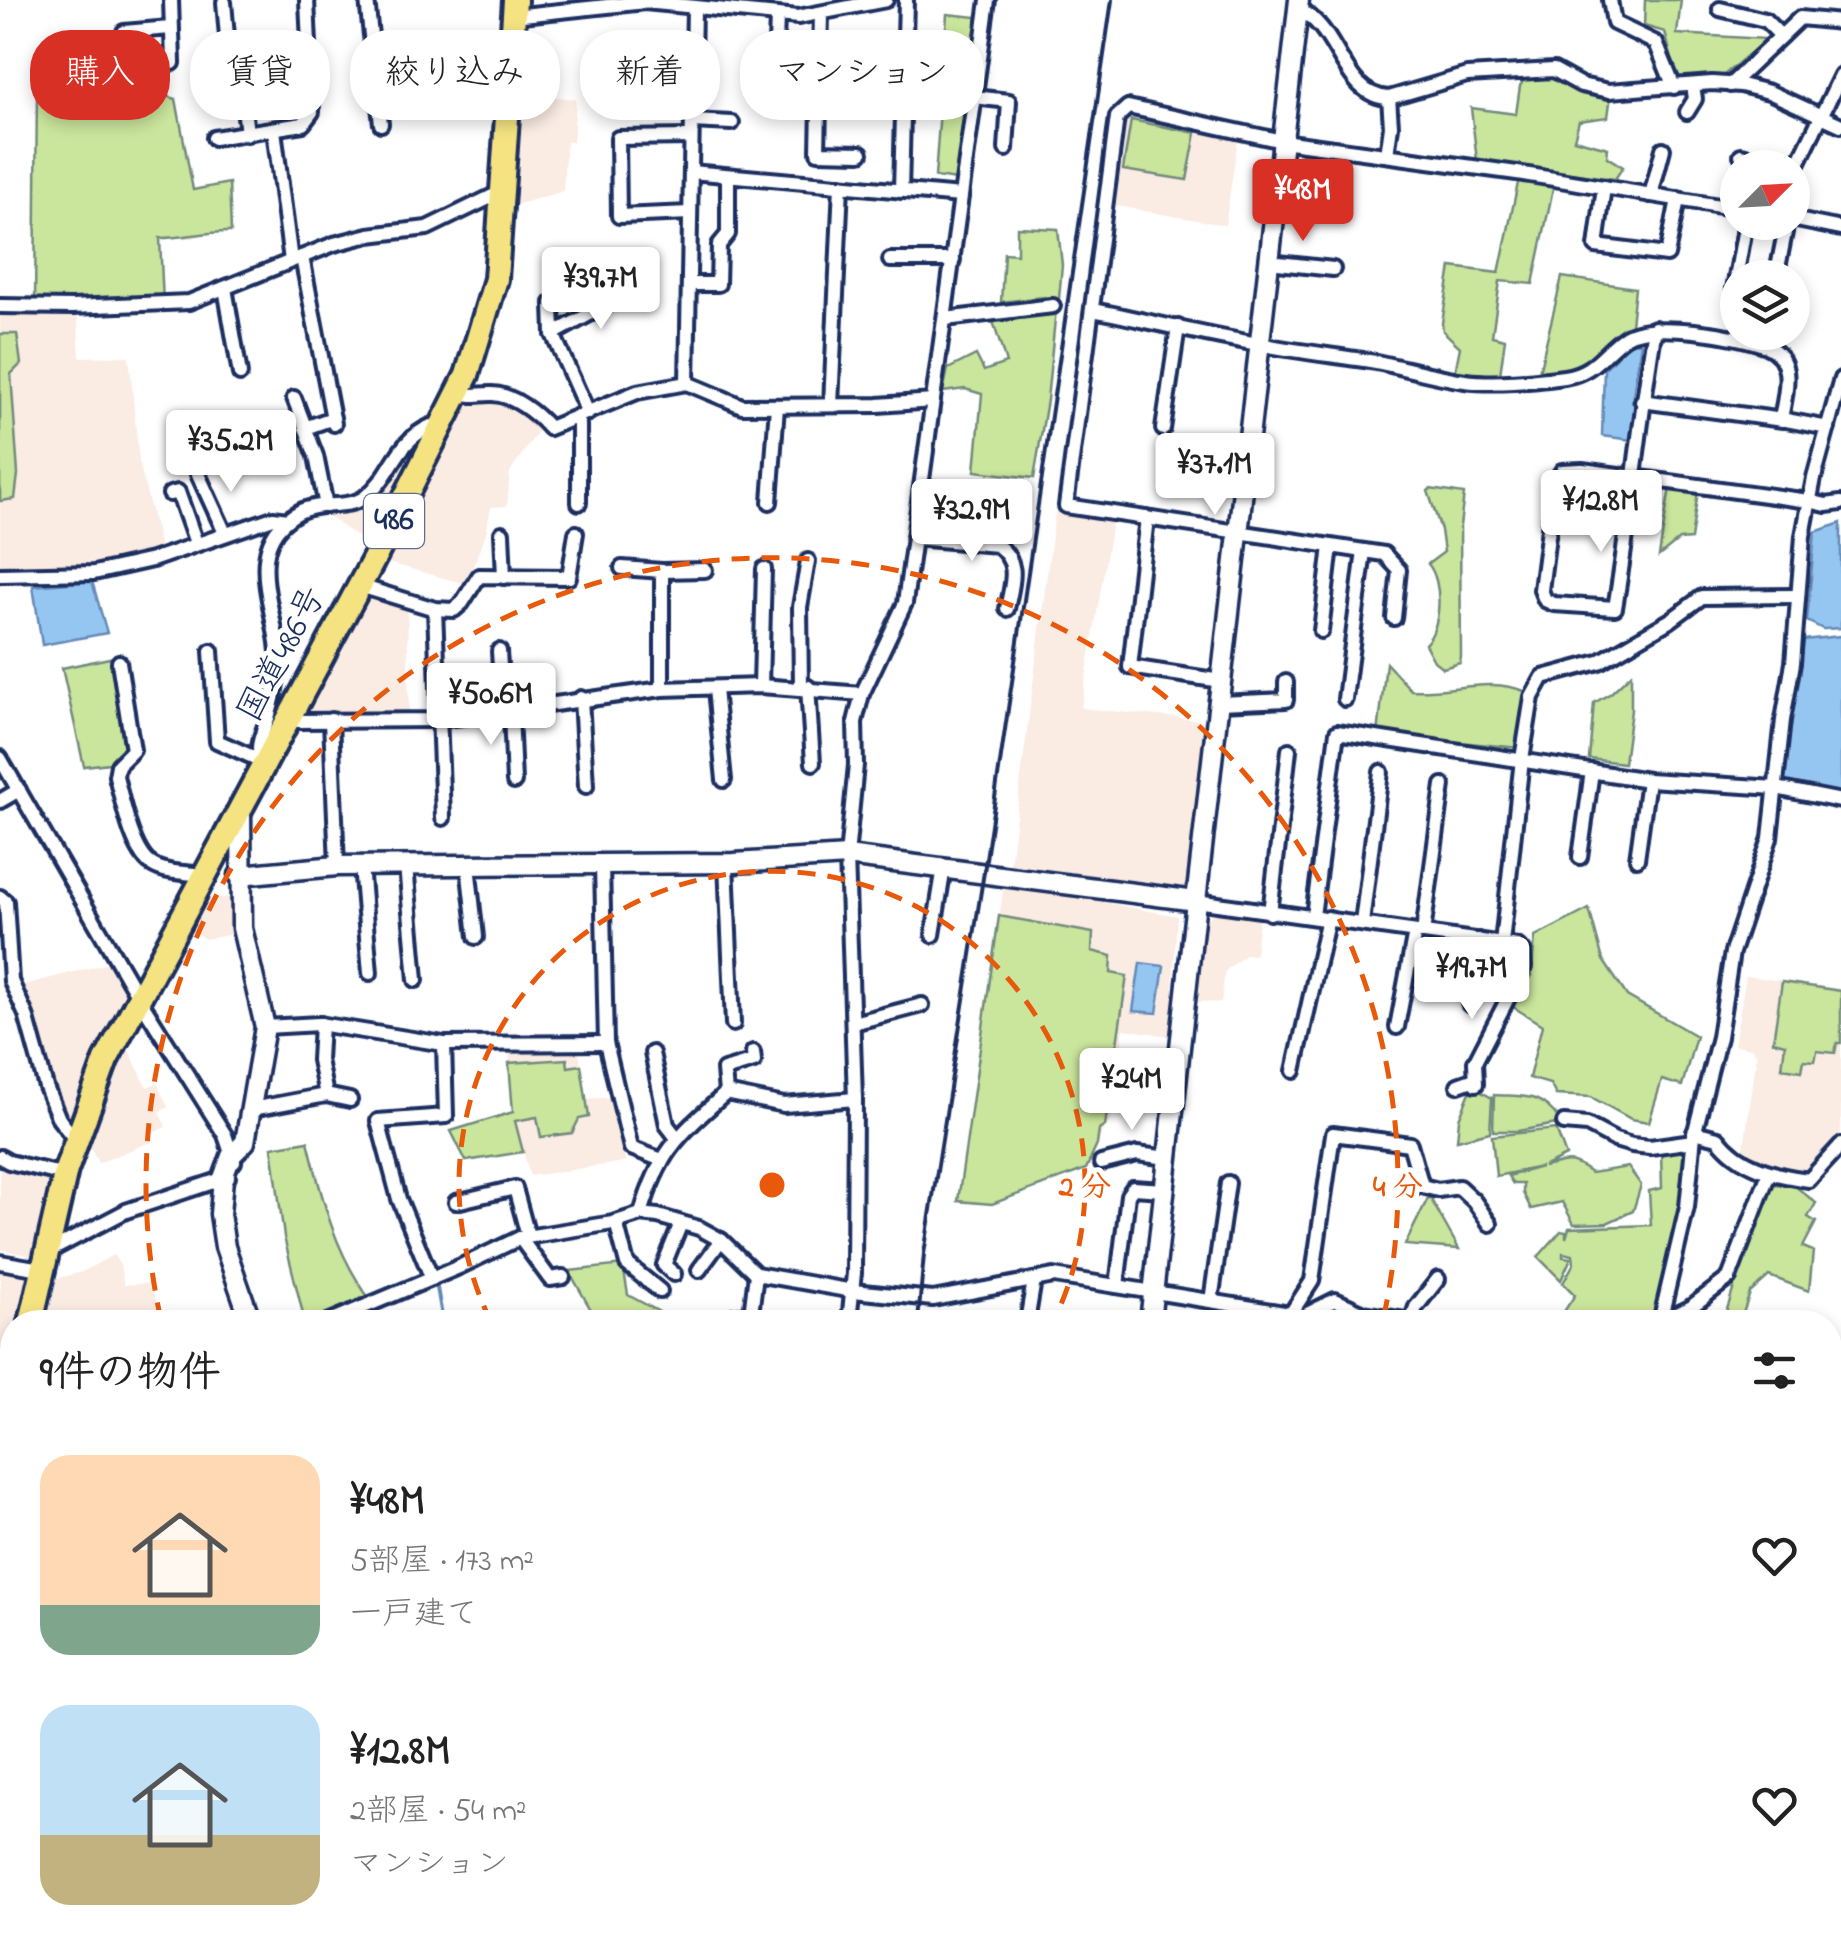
<!DOCTYPE html>
<html lang="ja">
<meta charset="utf-8">
<style>
:root{--surface:#fff;--page:#f2f2f2;--text:#222;--muted:#767676;--accent:#d93025}
body{margin:0;font-family:"Indie Flower","Klee One",sans-serif;background:var(--page);color:var(--text);height:100vh;display:flex;flex-direction:column;font-size:38px;white-space:nowrap}
*{box-sizing:border-box;margin:0}
p{font-size:32px;color:var(--muted)}
.icon{flex:none;width:55px;height:55px;fill:none;stroke:currentColor;stroke-width:2;stroke-linecap:round;stroke-linejoin:round}
.map{position:relative;flex:1;overflow:hidden}
.sheet{position:absolute;left:0px;top:1310px;width:1842px;height:642px;display:flex;flex-direction:column;background:var(--surface);border-radius:40px 40px 0 0;box-shadow:0 5px 15px #0003}
.sheet>*{flex:none}
.hud{position:absolute;left:30px;top:30px;width:1000px;height:90px;display:flex;gap:20px}
.needle{width:65px;rotate:66deg}
.controls{position:absolute;left:1720px;top:150px;display:grid;gap:20px}
.controls a{display:grid;place-items:center;width:90px;height:90px;border-radius:50%;background:var(--surface);box-shadow:0 5px 15px #0003;font-size:50px}
.price{position:absolute;translate:-50% -85px;padding:0 22px;border-radius:10px;background:#fff;color:#222;font-size:32px;line-height:65px;filter:drop-shadow(0 2px 5px #0008)}
.price::after{content:'';position:absolute;left:50%;top:60px;width:30px;height:22px;margin-left:-15px;background:inherit;clip-path:polygon(0 0,100% 0,50% 100%)}
.price.active{background:var(--accent);color:#fff}
ul{padding:0;list-style:none}
li{display:flex;align-items:center;gap:30px;height:250px;padding:0 40px}
li span{display:grid;place-items:center;flex:none;width:280px;height:200px;border-radius:30px;color:#555}
li>.icon{margin-inline-start:auto}
span .icon{width:120px;height:120px;fill:#fffc;stroke-width:1}
li b{font-size:42px}
h2{display:flex;justify-content:space-between;align-items:center;height:120px;padding:0 40px;font-size:42px}
.tag{padding:0 35px;border-radius:40px;background:var(--surface);box-shadow:0 5px 15px #0003;font-size:35px;line-height:90px}
.tag.active{background:var(--accent);color:#fff}
.map>svg:first-child{display:block}
.built{fill:#faebe3}
.green{fill:#cae59c;stroke:#728a7d;stroke-width:2.5}
.water{fill:#95c6f1;stroke:#648ab6;stroke-width:2.5}
.lines{fill:none;stroke-linecap:round;stroke-linejoin:round}
.stream{stroke:#648ab6;stroke-width:4}
.street-casing{stroke:#1b2f5e;stroke-width:20}
.secondary-casing{stroke:#1b2f5e;stroke-width:25}
.highway-casing{stroke:#1b2f5e;stroke-width:30}
.street{stroke:#fff;stroke-width:12}
.secondary{stroke:#fff;stroke-width:18}
.highway{stroke:#f5e382;stroke-width:22}
.rail{stroke:#1b2f5e;stroke-width:4}
.ring{fill:none;stroke:#e8590c;stroke-width:5;stroke-dasharray:18 12}
.labels{text-anchor:middle;dominant-baseline:central;stroke-width:10;stroke-linejoin:round;paint-order:stroke}
.shield{fill:#fff;stroke:#5f6d8e;stroke-width:2.5}
.shield-label{font-size:32px;font-weight:bold;fill:#1b2f5e}
.street-label{font-size:35px;fill:#1b2f5e;stroke:#fff}
.centre{fill:#e8590c;stroke:#fff;stroke-width:5}
.ring-label{font-size:30px;text-anchor:middle;font-weight:bold;fill:#e8590c;stroke:#fff;stroke-width:10;stroke-linejoin:round;paint-order:stroke}
</style>
<div class="map">
<svg width="1841" height="1951" viewBox="0 0 1841 1951">
<rect width="100%" height="100%" fill="#fff"/>
<filter id="ink" filterUnits="userSpaceOnUse"><feTurbulence type="fractalNoise" baseFrequency=".01" numOctaves="2"/><feDisplacementMap in="SourceGraphic" scale="20" xChannelSelector="R" yChannelSelector="G"/><feConvolveMatrix kernelMatrix="1 2 1 2 8 2 1 2 1" color-interpolation-filters="sRGB"/></filter>
<g filter="url(#ink)">
<g class="built">
<polygon points="101,76 176,99 193,190 229,183 231,232 215,231 193,238 160,238 163,303 77,308 80,357 129,356 139,462 162,556 94,573 92,581 107,633 42,645 32,575 0,575 0,307 35,306 37,89"/>
<polygon points="520,82 555,83 555,97 576,99 573,142 566,142 563,191 516,205"/>
<polygon points="1131,118 1238,139 1225,225 1111,205 1122,124"/>
<polygon points="494,397 514,404 542,425 510,472 507,506 491,507 486,533 466,584 385,562 470,400"/>
<polygon points="425,436 370,546 323,513 355,512 363,507 382,487 409,449"/>
<polygon points="1055,512 1112,522 1081,708 1207,721 1186,888 1010,864"/>
<polygon points="365,597 407,602 409,714 301,714"/>
<polygon points="1004,884 1177,916 1170,1036 1124,1029 1111,1121 1102,1132 1092,1160 1086,1169 992,1204 958,1201"/>
<polygon points="237,897 240,933 205,939 188,928 204,899"/>
<polygon points="1215,912 1259,917 1255,955 1246,954 1225,971 1221,1003 1195,1001 1204,921"/>
<polygon points="113,962 132,994 70,1127 61,1119 16,987"/>
<polygon points="1746,976 1841,989 1841,1138 1803,1171 1769,1170 1752,1156 1743,1155 1757,1054 1752,1048 1734,1045"/>
<polygon points="126,1044 147,1087 157,1083 168,1107 159,1112 166,1127 151,1134 153,1141 98,1163 88,1141"/>
<polygon points="578,1046 586,1099 614,1097 625,1162 530,1176 511,1105 509,1048"/>
<polygon points="0,1165 53,1180 36,1257 0,1249"/>
<polygon points="113,1255 120,1265 124,1285 150,1283 164,1322 42,1322 51,1280 82,1272"/>
<polygon points="0,1267 26,1272 27,1280 18,1322 12,1322 12,1352 0,1416"/>
<polygon points="12,1491 12,1696 0,1689 0,1553"/>
<polygon points="526,1940 735,1940 729,1951 528,1951"/>
</g>
<g class="green">
<polygon points="1645,0 1681,0 1677,34 1767,39 1724,75 1677,79 1665,32 1644,26"/>
<polygon points="947,14 977,17 957,180 935,177"/>
<polygon points="1528,73 1553,74 1611,95 1608,117 1579,121 1574,139 1608,148 1607,157 1623,167 1615,179 1477,161 1471,108 1516,114 1520,86"/>
<path d="M 101,76 L 176,99 L 193,190 L 229,183 L 231,232 C 207,231 184,238 160,238 L 163,303 L 35,307 L 37,89 Z"/>
<polygon points="1131,120 1196,133 1187,180 1123,170"/>
<polygon points="1519,178 1554,184 1533,284 1500,281 1492,336 1505,339 1500,375 1455,372 1460,347 1443,331 1442,323 1451,267 1499,273"/>
<polygon points="1017,227 1058,229 1062,265 1059,299 1044,297 1001,302 1004,253 1017,254"/>
<polygon points="1562,277 1635,288 1631,325 1595,361 1563,372 1539,372"/>
<polygon points="1056,309 1047,400 1034,478 975,471 982,394 965,389 943,392 948,369 976,355 984,371 1006,363 992,318"/>
<polygon points="0,334 17,334 21,364 11,374 18,474 15,499 0,501"/>
<polygon points="1670,487 1698,491 1691,539 1679,540 1659,556"/>
<path d="M 1430,489 L 1464,494 L 1460,526 L 1461,657 L 1460,663 L 1443,668 L 1434,661 L 1425,644 C 1442,628 1443,581 1428,564 L 1444,552 L 1441,530 L 1428,491 Z"/>
<polygon points="114,657 127,747 109,763 84,766 62,668"/>
<path d="M 1386,663 L 1411,690 C 1451,693 1488,676 1527,692 L 1520,748 L 1378,734 Z"/>
<polygon points="1631,674 1631,710 1624,763 1589,759 1594,703 1611,693"/>
<polygon points="1589,909 1603,960 1627,996 1696,1036 1682,1086 1662,1080 1649,1122 1631,1119 1591,1097 1556,1095 1550,1084 1529,1078 1542,1025 1510,1005 1531,976 1535,937"/>
<polygon points="999,916 1093,933 1092,951 1112,956 1111,973 1127,976 1105,1126 1099,1130 1097,1145 1086,1169 992,1204 958,1201"/>
<polygon points="1782,982 1841,991 1841,1043 1837,1043 1835,1053 1817,1051 1815,1061 1804,1060 1802,1071 1782,1068 1785,1044 1773,1041"/>
<polygon points="567,1059 568,1067 581,1065 589,1117 579,1119 572,1133 541,1137 537,1117 515,1121 523,1152 466,1161 451,1131 513,1112 509,1063"/>
<polygon points="1476,1089 1492,1098 1490,1132 1457,1140 1459,1119 1470,1092"/>
<path d="M 1494,1095 C 1525,1097 1539,1092 1559,1119 L 1556,1124 L 1518,1131 L 1493,1131 Z"/>
<path d="M 1556,1129 L 1566,1156 L 1543,1167 C 1568,1163 1567,1156 1591,1173 L 1628,1167 L 1641,1185 L 1633,1211 L 1607,1223 L 1574,1224 L 1562,1202 L 1531,1209 L 1523,1193 L 1523,1184 L 1513,1184 L 1508,1176 L 1541,1167 L 1496,1176 L 1492,1136 Z"/>
<path d="M 308,1141 C 322,1199 335,1254 372,1302 L 322,1322 L 305,1322 L 284,1237 L 272,1147 Z"/>
<polygon points="1689,1144 1685,1206 1656,1322 1557,1322 1575,1295 1563,1283 1574,1263 1573,1255 1563,1253 1563,1257 1571,1258 1561,1280 1538,1257 1561,1231 1566,1232 1566,1238 1569,1228 1651,1225 1649,1191 1662,1188 1661,1150"/>
<polygon points="1773,1184 1794,1185 1816,1203 1808,1217 1816,1222 1803,1247 1813,1251 1809,1291 1769,1276 1750,1293 1740,1322 1725,1316 1734,1287 1733,1284"/>
<polygon points="1429,1196 1459,1249 1405,1245"/>
<polygon points="623,1265 628,1295 678,1322 598,1322 569,1271"/>
<polygon points="12,1884 12,1940 147,1940 149,1951 0,1951 0,1886"/>
</g>
<g class="water">
<polygon points="1631,342 1641,343 1632,402 1638,403 1632,440 1602,436 1604,369"/>
<polygon points="1841,523 1841,628 1823,629 1807,621 1815,532"/>
<polygon points="92,581 107,633 42,645 33,586"/>
<polygon points="1841,636 1841,795 1799,788 1781,781 1804,640"/>
<polygon points="1140,963 1164,966 1157,1013 1133,1011"/>
</g>
<g class="lines">
<g class="stream">
<polyline points="436,1282 443,1322"/>
<polyline points="0,1691 12,1700"/>
</g>
<g class="street-casing">
<g id="street">
<polyline points="367,0 381,124"/>
<polyline points="1610,0 1614,23 1656,43 1674,87"/>
<polyline points="224,2 230,71 242,89 247,134"/>
<polyline points="1720,9 1765,20 1781,36"/>
<path d="M 1298,10 C 1339,25 1341,96 1389,98 L 1467,75 L 1554,70 L 1581,85 L 1609,91 L 1712,83 L 1741,85 L 1769,92 L 1841,125"/>
<polyline points="821,13 818,152 861,153"/>
<polyline points="513,16 645,2 798,17 886,0"/>
<polyline points="170,28 124,32 119,47 131,58 173,63 171,0"/>
<polyline points="775,71 777,16"/>
<polyline points="1730,85 1800,18 1841,22"/>
<polyline points="820,88 848,88"/>
<polyline points="974,97 1009,101 1006,149"/>
<polyline points="1687,112 1695,99 1693,85"/>
<polyline points="692,121 732,123"/>
<polyline points="274,130 291,261"/>
<polyline points="214,138 303,124 312,112 307,0"/>
<polyline points="1387,155 1391,126 1389,98"/>
<polyline points="1741,155 1754,158 1764,168"/>
<polyline points="691,172 961,196"/>
<polyline points="1792,176 1841,75"/>
<polyline points="1604,187 1596,246 1667,255 1678,199"/>
<polyline points="901,191 906,0"/>
<polyline points="1651,195 1663,149"/>
<polyline points="690,213 619,216 618,138 691,137"/>
<polyline points="1792,219 1841,229"/>
<polyline points="302,257 334,424"/>
<polyline points="890,260 953,260"/>
<polyline points="1269,262 1333,269"/>
<polyline points="1776,278 1787,222"/>
<polyline points="689,284 718,284 719,245 728,234 728,176"/>
<polyline points="225,288 240,374"/>
<polyline points="1738,290 1734,289 1746,222"/>
<polyline points="552,303 553,334 588,413"/>
<polyline points="0,306 72,307 189,302 334,244 369,235 427,228 495,195 504,195"/>
<path d="M 1093,310 C 1150,321 1207,336 1264,345 C 1301,352 1339,356 1376,362 C 1406,368 1436,377 1465,381 C 1496,385 1534,381 1564,377 C 1594,373 1603,352 1625,337 C 1650,320 1738,335 1766,346 C 1797,359 1785,394 1781,419 L 1828,428"/>
<polyline points="945,319 1053,306"/>
<path d="M 1655,328 C 1639,421 1631,515 1615,608 L 1554,604 L 1545,600 L 1541,590 L 1555,482 L 1562,471 L 1582,470 L 1809,501 L 1826,505 L 1841,503"/>
<polyline points="553,334 608,304 607,287 619,286"/>
<polyline points="687,383 694,8"/>
<path d="M 460,392 C 473,398 480,393 493,394 C 513,395 536,413 549,428 L 637,392 L 687,383 L 742,406 L 878,405 L 933,401"/>
<polyline points="294,398 316,456 326,506"/>
<polyline points="1642,401 1783,420"/>
<polyline points="831,405 841,185"/>
<polyline points="576,418 579,425 579,503"/>
<polyline points="305,428 333,418"/>
<polyline points="1163,429 1178,327"/>
<polyline points="198,474 225,533"/>
<polyline points="170,494 178,492 196,543"/>
<polyline points="770,502 777,406"/>
<polyline points="1147,518 1130,667 1221,681"/>
<polyline points="502,533 504,577"/>
<path d="M 915,538 L 997,545 C 1021,563 1012,583 1007,609"/>
<polyline points="622,568 662,571 662,689"/>
<polyline points="662,571 705,570"/>
<polyline points="0,575 94,573 152,560 273,518 287,520"/>
<polyline points="360,586 435,609 454,610 462,603 479,576 569,577 576,533"/>
<polyline points="435,609 443,818"/>
<polyline points="1394,618 1399,570 1384,554 1066,506 1117,117 1128,107 1282,141 1517,173 1738,209"/>
<polyline points="1321,631 1331,546"/>
<polyline points="211,651 217,741 264,762"/>
<polyline points="499,651 503,714"/>
<path d="M 119,662 L 133,750 L 118,765 L 116,776 C 122,799 132,851 151,864 C 165,874 190,873 207,875"/>
<polyline points="761,686 764,569"/>
<polyline points="801,687 800,607 808,561"/>
<polyline points="808,687 813,763"/>
<polyline points="715,689 724,780"/>
<polyline points="581,698 586,786"/>
<polyline points="1345,699 1364,551"/>
<polyline points="1219,703 1286,700 1286,682"/>
<polyline points="511,713 514,782"/>
<polyline points="291,716 298,721 440,720 662,689 761,686 862,694"/>
<polyline points="331,720 337,866"/>
<polyline points="0,758 140,1000 225,1135 234,1162"/>
<path d="M 264,762 C 262,757 259,753 259,748 C 259,739 265,727 268,718 C 273,701 277,684 278,666 C 282,616 236,546 299,512 C 319,501 347,510 365,497 C 394,475 393,443 431,426 L 442,430"/>
<polyline points="0,801 19,790"/>
<polyline points="1580,857 1592,771"/>
<polyline points="1637,859 1648,780"/>
<polyline points="726,863 733,1024"/>
<polyline points="361,865 370,973"/>
<polyline points="406,865 416,980"/>
<polyline points="468,865 476,937"/>
<polyline points="602,865 606,1043 631,1148 662,1160"/>
<polyline points="0,897 6,902 11,981 26,1015 46,1087 59,1119 77,1142"/>
<polyline points="1196,901 1517,946 1523,951 1524,967 1475,1062 1476,1084"/>
<polyline points="1270,913 1289,750"/>
<polyline points="1313,916 1337,732 1648,780 1776,788 1841,801"/>
<polyline points="1362,923 1381,772"/>
<polyline points="1423,933 1443,785"/>
<polyline points="933,935 944,867"/>
<polyline points="1502,943 1522,759 1532,697 1543,677 1599,662 1671,620 1702,597 1798,596"/>
<polyline points="1469,1004 1478,940"/>
<polyline points="853,1023 922,1005"/>
<polyline points="321,1024 319,1060 326,1095"/>
<polyline points="265,1027 319,1024 444,1044 606,1043"/>
<polyline points="1397,1027 1415,932"/>
<polyline points="652,1053 667,1125 677,1138"/>
<polyline points="1294,1071 1328,918"/>
<polyline points="1458,1085 1475,1079"/>
<polyline points="726,1093 724,1070 754,1061 753,1052"/>
<polyline points="252,1109 326,1095 350,1100"/>
<polyline points="1564,1123 1587,1125 1615,1140 1632,1145 1650,1147 1693,1141"/>
<path d="M 1694,1132 L 1718,1138 C 1739,1167 1776,1176 1809,1180 L 1841,1145"/>
<polyline points="0,1157 9,1162 65,1175"/>
<polyline points="1101,1163 1137,1154 1168,1158"/>
<polyline points="456,1202 515,1188 528,1236"/>
<path d="M 641,1214 C 659,1151 678,1136 726,1093 L 784,1105 L 855,1099"/>
<polyline points="616,1222 627,1264 660,1291"/>
<polyline points="520,1238 550,1279 563,1277"/>
<polyline points="46,1253 126,1211 228,1177"/>
<polyline points="0,1262 41,1269"/>
<polyline points="699,1270 721,1240"/>
<polyline points="674,1274 664,1265 681,1223"/>
<polyline points="432,1279 399,1199 378,1121 446,1116 444,1044"/>
<polyline points="1117,1286 1128,1195 1133,1188 1164,1190"/>
<polyline points="1211,1301 1228,1183"/>
<polyline points="1290,1315 1312,1281 1333,1134 1410,1144 1422,1186 1438,1190 1459,1187 1474,1201 1490,1224"/>
<polyline points="1411,1321 1416,1307 1438,1279"/>
<polyline points="328,1322 459,1267 520,1238 613,1223 641,1214 658,1216 699,1228 721,1240 756,1274 853,1291 933,1299 1054,1276 1303,1316 1335,1300 1364,1313 1418,1322"/>
<polyline points="725,1322 733,1316 751,1314"/>
<polyline points="750,1322 756,1274"/>
<polyline points="849,1322 854,1273 855,1099 847,856 856,765 855,722 862,694 905,603 988,0"/>
<polyline points="1027,1322 1034,1280"/>
<polyline points="1660,1322 1687,1207 1694,1135 1719,1037 1732,952 1770,838 1783,720 1793,663 1803,536 1814,478 1841,379"/>
<polyline points="1660,1322 1691,1307 1729,1278 1769,1173"/>
<polyline points="1830,1531 1841,1537"/>
<polyline points="0,1883 12,1880"/>
<polyline points="1089,1940 1090,1951"/>
<polyline points="1304,1940 1332,1951"/>
<polyline points="733,1951 738,1940"/>
<polyline points="960,1951 967,1940"/>
<polyline points="1245,1951 1256,1940"/>
<polyline points="1541,1951 1577,1940"/>
<polyline points="1643,1951 1644,1940"/>
</g>
</g>
<g class="secondary-casing">
<g id="secondary">
<polyline points="241,810 242,928 265,1027 245,1142 231,1156 223,1178 220,1214 225,1247 251,1322"/>
<polyline points="239,875 337,866 734,863 847,856 1196,901 1150,1322"/>
<polyline points="1196,901 1299,0"/>
<polyline points="0,1780 12,1785"/>
<polyline points="1830,1906 1841,1907"/>
<polyline points="230,1940 231,1951"/>
<polyline points="463,1940 465,1951"/>
</g>
</g>
<g class="highway-casing">
<g id="highway">
<polyline points="31,1322 66,1170 106,1060 375,557 467,375 496,279 515,0"/>
<polyline points="0,1482 12,1417"/>
</g>
</g>
<use href="#street" class="street"/>
<use href="#secondary" class="secondary"/>
<use href="#highway" class="highway"/>
<g class="rail">
<polyline points="918,1322 924,1254 986,859 1112,0"/>
<polyline points="857,1951 857,1940"/>
</g>
</g>
</g>
<g class="ring">
<path d="M491 1322A313 313 0 1 1 1053 1322"/>
<path d="M161 1320A626 626 0 1 1 1383 1320"/>
</g>
<g class="labels">
<rect class="shield" x="364" y="494" width="60" height="54" rx="8"/>
<g class="shield-label">
<text x="394" y="521">486</text>
</g>
<g class="street-label">
<text transform="translate(283 655) rotate(-62)">国道486号</text>
</g>
</g>
<circle cx="772" cy="1185" r="15" class="centre"/>
<g class="ring-label">
<text x="1085" y="1196">2 分</text>
<text x="1398" y="1196">4 分</text>
</g>
</svg>
<div class="controls">
<a><svg class="needle" viewBox="-14 -14 28 28"><path d="M0-13l5 13h-10z" fill="#e53935"/><path d="M0 13l5-13h-10z" fill="#767676"/></svg></a>
<a><svg class="icon" aria-label="layers" viewBox="0 0 24 24"><path d="M12 4l9 5-9 5-9-5zM3 14l9 5 9-5"/></svg></a>
</div>
<b class="price active" style="left:1303px;top:244px">¥48M</b>
<b class="price" style="left:601px;top:332px">¥39.7M</b>
<b class="price" style="left:231px;top:495px">¥35.2M</b>
<b class="price" style="left:1215px;top:518px">¥37.1M</b>
<b class="price" style="left:1601px;top:555px">¥12.8M</b>
<b class="price" style="left:972px;top:564px">¥32.9M</b>
<b class="price" style="left:491px;top:748px">¥50.6M</b>
<b class="price" style="left:1472px;top:1022px">¥19.7M</b>
<b class="price" style="left:1132px;top:1133px">¥24M</b>
<div class="hud">
<a class="tag active">購入</a>
<a class="tag">賃貸</a>
<a class="tag">絞り込み</a>
<a class="tag">新着</a>
<a class="tag">マンション</a>
</div>
<section class="sheet">
<h2>9件の物件<svg class="icon" aria-label="filters" viewBox="0 0 24 24"><path d="M4 7h16M4 17h16"/><circle cx="9" cy="7" r="2"/><circle cx="15" cy="17" r="2"/></svg></h2>
<ul>
<li><span style="background:linear-gradient(#ffd9b3 75%,#7fa58c 0)"><svg class="icon" aria-label="home" viewBox="0 0 24 24"><path d="M3 11l9-7 9 7M6 9v11h12V9"/></svg></span><div><b>¥48M</b><p>5部屋 · 173 m²</p><p>一戸建て</p></div><svg class="icon" aria-label="heart" viewBox="0 0 24 24"><path d="M12 20l-8-8c-3-5 5-10 8-4 3-6 11-1 8 4z"/></svg></li>
<li><span style="background:linear-gradient(#bfe0f5 65%,#c2b280 0)"><svg class="icon" aria-label="home" viewBox="0 0 24 24"><path d="M3 11l9-7 9 7M6 9v11h12V9"/></svg></span><div><b>¥12.8M</b><p>2部屋 · 54 m²</p><p>マンション</p></div><svg class="icon" aria-label="heart" viewBox="0 0 24 24"><path d="M12 20l-8-8c-3-5 5-10 8-4 3-6 11-1 8 4z"/></svg></li>
</ul>
</section>
</div>
